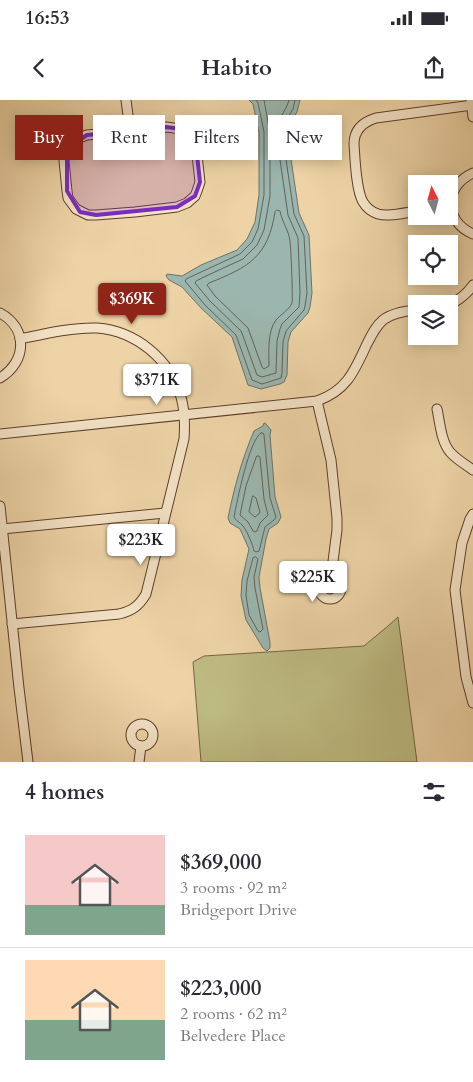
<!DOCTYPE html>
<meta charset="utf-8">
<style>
:root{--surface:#fff;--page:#f7f7f7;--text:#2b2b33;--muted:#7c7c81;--line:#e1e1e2;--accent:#8f2418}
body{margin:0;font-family:Cardo,serif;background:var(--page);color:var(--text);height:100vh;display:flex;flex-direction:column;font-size:19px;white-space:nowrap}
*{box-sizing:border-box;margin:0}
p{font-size:16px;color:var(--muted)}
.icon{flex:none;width:28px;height:28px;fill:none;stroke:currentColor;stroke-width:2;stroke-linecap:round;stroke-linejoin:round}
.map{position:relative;height:662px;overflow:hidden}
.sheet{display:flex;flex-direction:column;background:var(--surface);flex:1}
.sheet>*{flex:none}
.top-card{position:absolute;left:15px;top:15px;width:444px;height:45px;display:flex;gap:10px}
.needle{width:32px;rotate:354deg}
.fabs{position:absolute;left:408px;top:75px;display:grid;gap:10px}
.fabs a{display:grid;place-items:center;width:50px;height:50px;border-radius:0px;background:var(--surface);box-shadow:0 2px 12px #0003;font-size:25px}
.price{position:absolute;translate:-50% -42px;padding:0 11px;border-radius:5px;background:#fff;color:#222;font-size:16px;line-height:32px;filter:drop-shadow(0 1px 2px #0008)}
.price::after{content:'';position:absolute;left:50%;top:30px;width:15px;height:11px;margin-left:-8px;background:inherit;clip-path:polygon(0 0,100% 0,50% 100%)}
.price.current{background:var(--accent);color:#fff}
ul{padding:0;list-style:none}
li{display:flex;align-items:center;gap:15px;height:125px;padding:0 25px}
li+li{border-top:1px solid var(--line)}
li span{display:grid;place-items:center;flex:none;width:140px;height:100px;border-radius:0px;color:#555}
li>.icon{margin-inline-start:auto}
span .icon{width:60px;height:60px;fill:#fffc;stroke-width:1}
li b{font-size:21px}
h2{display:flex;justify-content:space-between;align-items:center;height:60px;padding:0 25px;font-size:21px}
.pill{padding:0 18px;border-radius:0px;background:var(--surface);box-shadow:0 2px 12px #0003;font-size:18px;line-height:45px}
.pill.current{background:var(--accent);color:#fff}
.status{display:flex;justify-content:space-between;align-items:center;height:35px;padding:0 25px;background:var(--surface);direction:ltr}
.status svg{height:14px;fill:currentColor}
header{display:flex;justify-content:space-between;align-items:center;height:65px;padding:0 25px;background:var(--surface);font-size:22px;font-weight:700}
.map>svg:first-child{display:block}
.green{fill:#bebb82;stroke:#766442}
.water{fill:#9bb6ae;stroke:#6f7269}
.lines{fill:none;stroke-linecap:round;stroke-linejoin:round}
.shore{stroke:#646258;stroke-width:1}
.minor-casing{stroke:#5e3e2a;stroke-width:11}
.minor{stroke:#f3e2c5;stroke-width:9}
.marked{fill:#7b2cbf;fill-opacity:0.2;stroke:#7b2cbf;stroke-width:4;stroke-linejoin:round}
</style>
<div class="status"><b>16:53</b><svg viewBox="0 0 49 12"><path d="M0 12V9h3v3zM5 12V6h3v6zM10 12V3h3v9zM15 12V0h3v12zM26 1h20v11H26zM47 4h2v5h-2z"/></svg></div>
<header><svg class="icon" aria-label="back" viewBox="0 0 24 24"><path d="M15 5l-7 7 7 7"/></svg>Habito<svg class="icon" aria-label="share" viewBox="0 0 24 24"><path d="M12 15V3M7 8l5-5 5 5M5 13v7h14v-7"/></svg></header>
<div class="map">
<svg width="473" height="662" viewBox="0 0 473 662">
<rect width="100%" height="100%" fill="#edd3a6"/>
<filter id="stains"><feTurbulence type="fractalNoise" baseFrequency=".004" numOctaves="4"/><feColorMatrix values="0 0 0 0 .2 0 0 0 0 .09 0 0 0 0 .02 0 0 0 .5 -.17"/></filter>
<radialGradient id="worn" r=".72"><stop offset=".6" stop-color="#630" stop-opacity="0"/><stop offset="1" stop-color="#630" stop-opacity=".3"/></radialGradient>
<polygon class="green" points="398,517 417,662 201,662 193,562 204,556 364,546 388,526"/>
<g class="water">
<polygon points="249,0 300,0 297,12 287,29 287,32 299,113 309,135 312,193 310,207 308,213 291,232 288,242 287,275 284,282 280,284 261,289 248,285 232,237 201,208 182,187 169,180 166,176 167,174 182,176 201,165 237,150 247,139 255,122 259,95 259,33 253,4"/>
<path d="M 264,323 L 265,323 L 271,330 L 270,335 L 275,397 L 281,417 L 278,423 L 269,429 L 266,439 L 259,477 L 260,488 L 270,542 L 270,548 L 267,551 L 263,548 L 246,520 L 241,496 L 242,480 L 249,449 L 240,429 L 230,423 L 228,418 C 234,388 242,359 254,331 L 263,326 Z"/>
</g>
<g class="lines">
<g class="shore">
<polyline points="256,0 258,3 264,32 264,95 258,129 252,142 240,154 186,179 185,181 205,205 236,235 252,280 262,284 278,279 281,278 282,273 283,242 286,231 304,210 305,206 307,193 304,136 294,114 282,32 282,27 293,9 295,0"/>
<path d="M 264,0 L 270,33 L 270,96 L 264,130 L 257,145 L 243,159 L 206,176 L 196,181 L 195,183 L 210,201 L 241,231 L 243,236 L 257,275 L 262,277 L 276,273 L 277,241 L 280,229 L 282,224 L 299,207 L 300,193 L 298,138 L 288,115 L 276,32 C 276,20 286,12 289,0"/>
<path d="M 277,110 L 280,111 C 282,122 289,131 290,141 C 291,147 293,200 292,203 C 289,210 280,215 276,220 C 267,232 269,252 269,266 L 264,269 L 262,267 L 248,228 L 215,196 L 207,185 L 209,183 C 249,167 268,157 275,112 Z"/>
<path d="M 261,333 L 263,333 L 264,335 L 270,398 L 276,417 L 274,420 L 265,427 L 259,451 L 256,452 L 254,451 C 253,445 247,431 243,426 C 240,422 236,421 234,417 C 237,402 249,340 261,333 Z"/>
<polygon points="257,356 259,356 260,358 264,399 268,415 260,423 257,431 255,432 253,431 248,422 240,415 246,386"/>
<polygon points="253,396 256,398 260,412 259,414 255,417 249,412 252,398"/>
<polygon points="256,457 258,459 254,477 255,488 263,529 260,532 258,531 249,515 246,495 247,481 253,458"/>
</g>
<g class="minor-casing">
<g id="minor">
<polyline points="126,0 130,31"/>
<polyline points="471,0 473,17"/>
<path d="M 166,27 C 180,28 191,32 196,46 L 200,82 L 197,91 L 195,96 L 187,103 L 177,107 L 135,112 L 96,115 L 88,115 L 76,109 L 68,98 L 67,91 L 64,61 L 65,56 L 70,44 L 76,39 L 87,35 Z"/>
<path d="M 473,73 C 444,86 443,121 473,134"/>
<path d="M 416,111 C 404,113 389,117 378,114 C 372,112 366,107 363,102 C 356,90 355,58 354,44 C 354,30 363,22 376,18 L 473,5"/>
<path d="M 449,205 C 459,200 467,194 473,185"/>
<path d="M 0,213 C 28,228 27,262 0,278"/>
<polyline points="317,301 331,360 337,418 337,430 331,477"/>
<path d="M 437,309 C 440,323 441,341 450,352 C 456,359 466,365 473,370"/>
<path d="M 0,334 L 317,301 C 346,291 354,272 366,246 C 371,236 375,227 383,220 C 392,213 405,211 416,210"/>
<polyline points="0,406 19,588 28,662"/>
<polyline points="473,414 470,419 462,443 455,490 466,577 473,603"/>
<polyline points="2,429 165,413"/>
<circle cx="330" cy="488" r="11"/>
<path d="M 12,524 L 119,514 C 132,511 139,506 146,494 L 184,339 C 185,325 185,311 181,297 C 170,259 136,231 97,228 C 73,227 44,234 20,239"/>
<circle cx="142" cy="635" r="11"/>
<polyline points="139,662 141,646"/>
</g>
</g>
<use href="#minor" class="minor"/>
</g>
<path class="marked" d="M 166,27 L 181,29 L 196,46 L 200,82 L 195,96 L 177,107 L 96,115 L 80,112 L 67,91 L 67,48 L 87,35 Z"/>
<rect width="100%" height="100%" filter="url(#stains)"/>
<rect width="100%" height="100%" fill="url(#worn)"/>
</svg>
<div class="fabs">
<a><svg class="needle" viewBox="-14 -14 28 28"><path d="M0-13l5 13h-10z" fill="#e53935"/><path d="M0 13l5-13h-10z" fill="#7c7c81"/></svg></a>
<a><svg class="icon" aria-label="locate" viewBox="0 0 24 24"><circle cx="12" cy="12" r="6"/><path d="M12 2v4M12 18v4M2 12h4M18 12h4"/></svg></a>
<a><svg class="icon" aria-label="layers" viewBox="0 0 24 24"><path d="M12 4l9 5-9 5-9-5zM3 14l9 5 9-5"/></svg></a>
</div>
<b class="price current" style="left:132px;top:225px">$369K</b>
<b class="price" style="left:157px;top:306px">$371K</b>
<b class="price" style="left:141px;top:466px">$223K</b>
<b class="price" style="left:313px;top:503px">$225K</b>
<div class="top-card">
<a class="pill current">Buy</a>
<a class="pill">Rent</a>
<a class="pill">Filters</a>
<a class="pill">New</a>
</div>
</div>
<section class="sheet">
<h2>4 homes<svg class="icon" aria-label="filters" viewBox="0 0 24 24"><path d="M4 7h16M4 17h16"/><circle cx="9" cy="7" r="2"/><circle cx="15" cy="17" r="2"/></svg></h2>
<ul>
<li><span style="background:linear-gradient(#f6c9c9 70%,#7fa58c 0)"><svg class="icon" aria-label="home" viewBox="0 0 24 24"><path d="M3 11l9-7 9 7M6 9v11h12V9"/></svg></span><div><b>$369,000</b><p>3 rooms · 92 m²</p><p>Bridgeport Drive</p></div></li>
<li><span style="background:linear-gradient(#ffd9b3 60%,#7fa58c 0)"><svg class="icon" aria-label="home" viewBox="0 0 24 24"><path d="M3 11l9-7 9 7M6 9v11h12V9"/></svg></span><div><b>$223,000</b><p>2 rooms · 62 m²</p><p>Belvedere Place</p></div></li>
</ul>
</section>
